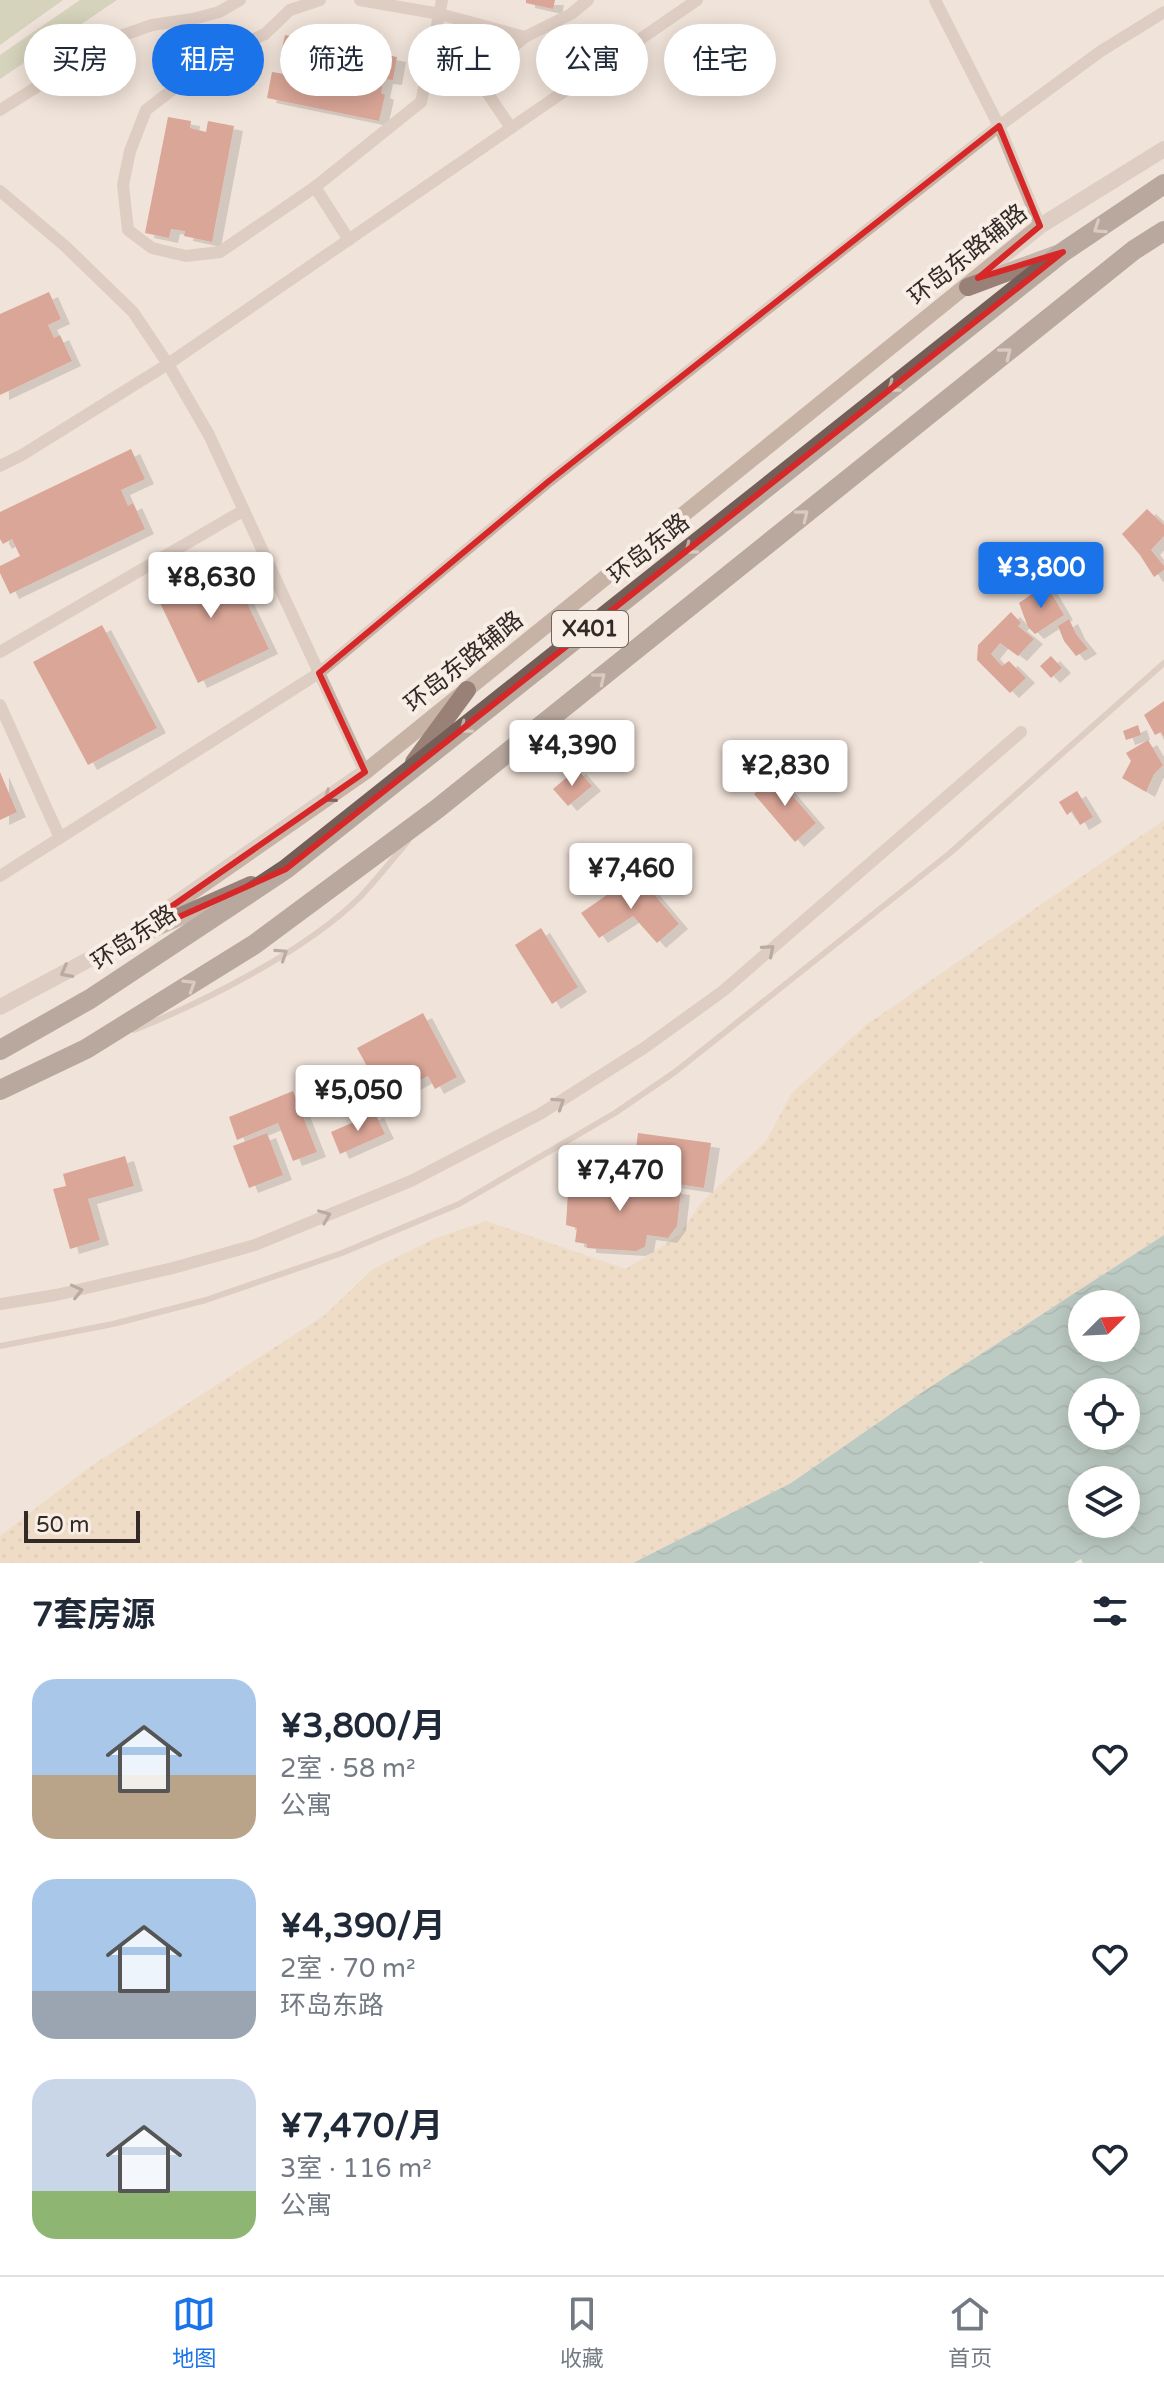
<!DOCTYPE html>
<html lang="zh">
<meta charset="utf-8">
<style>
:root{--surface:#fff;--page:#f6f6f7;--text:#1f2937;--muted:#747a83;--line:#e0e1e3;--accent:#1a73e8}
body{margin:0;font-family:"Varela Round","Noto Sans SC",sans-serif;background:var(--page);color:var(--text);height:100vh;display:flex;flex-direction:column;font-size:30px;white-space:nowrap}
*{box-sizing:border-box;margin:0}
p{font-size:26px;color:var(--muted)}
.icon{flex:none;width:44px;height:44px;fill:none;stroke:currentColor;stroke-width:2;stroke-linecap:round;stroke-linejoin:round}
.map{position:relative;height:1563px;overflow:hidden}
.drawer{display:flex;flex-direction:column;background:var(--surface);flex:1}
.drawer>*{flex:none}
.top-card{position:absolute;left:24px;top:24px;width:1116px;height:72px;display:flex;gap:16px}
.needle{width:52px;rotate:66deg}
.tools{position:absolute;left:1068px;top:1290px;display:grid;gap:16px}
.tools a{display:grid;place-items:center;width:72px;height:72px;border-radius:50%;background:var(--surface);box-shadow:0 4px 20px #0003;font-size:40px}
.scale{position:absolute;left:24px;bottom:20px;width:116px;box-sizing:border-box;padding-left:8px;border:4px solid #332926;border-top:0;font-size:22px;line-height:28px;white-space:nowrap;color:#332926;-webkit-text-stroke:6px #f8eee5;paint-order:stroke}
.price{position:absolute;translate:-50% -68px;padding:0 18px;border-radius:8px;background:#fff;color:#222;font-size:26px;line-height:52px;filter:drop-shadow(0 2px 4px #0008)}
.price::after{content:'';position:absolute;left:50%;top:48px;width:24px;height:18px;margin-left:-12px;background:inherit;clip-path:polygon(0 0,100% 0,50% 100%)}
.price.selected{background:var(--accent);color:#fff}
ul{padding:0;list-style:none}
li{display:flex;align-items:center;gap:24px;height:200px;padding:0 32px}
li span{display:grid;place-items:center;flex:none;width:224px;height:160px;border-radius:24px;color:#555}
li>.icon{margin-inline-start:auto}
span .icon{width:96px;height:96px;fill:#fffc;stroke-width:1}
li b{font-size:34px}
h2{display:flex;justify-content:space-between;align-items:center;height:96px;padding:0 32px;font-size:34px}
.pill{padding:0 28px;border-radius:36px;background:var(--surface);box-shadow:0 4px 20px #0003;font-size:28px;line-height:72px}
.pill.selected{background:var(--accent);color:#fff}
.dock{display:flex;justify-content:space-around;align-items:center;height:112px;border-top:2px solid var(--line);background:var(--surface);font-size:22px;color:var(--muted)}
.dock a{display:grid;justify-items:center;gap:4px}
.dock .selected{color:var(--accent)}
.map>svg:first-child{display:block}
.sand{fill:url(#sand-dots)}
.pitch{fill:#b5be9a}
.water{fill:url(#water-waves);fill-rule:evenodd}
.building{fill:#bf5b47;filter:url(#shadow)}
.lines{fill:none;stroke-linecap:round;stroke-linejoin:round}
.service{stroke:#c7b2a6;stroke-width:6}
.minor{stroke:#c7b2a6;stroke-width:12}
.tertiary{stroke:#c7b2a6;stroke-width:16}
.secondary{stroke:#9a8178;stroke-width:18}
.primary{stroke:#745f58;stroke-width:20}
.oneway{stroke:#bdaea6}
.oneway2{stroke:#766760}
.marked{fill:none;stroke:#d62828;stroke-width:6;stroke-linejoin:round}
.labels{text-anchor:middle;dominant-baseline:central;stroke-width:8;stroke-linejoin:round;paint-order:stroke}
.shield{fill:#f8eee5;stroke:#6e645f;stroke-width:2}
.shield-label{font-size:22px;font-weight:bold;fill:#332926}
.street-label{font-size:24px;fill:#332926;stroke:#f8eee5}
</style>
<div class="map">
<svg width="1164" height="1563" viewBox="0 0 1164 1563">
<defs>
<pattern id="sand-dots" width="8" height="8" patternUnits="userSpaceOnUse" patternTransform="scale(2)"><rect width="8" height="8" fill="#ead2b1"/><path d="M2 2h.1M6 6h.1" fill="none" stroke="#c9b498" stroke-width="1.8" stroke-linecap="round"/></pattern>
<pattern id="water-waves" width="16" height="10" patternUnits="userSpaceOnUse" patternTransform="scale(2)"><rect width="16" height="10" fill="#7aaba9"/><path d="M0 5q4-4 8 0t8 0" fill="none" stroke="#658b89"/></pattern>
<filter id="shadow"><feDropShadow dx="9" dy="5" stdDeviation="0" flood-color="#0004"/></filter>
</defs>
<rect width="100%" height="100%" fill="#f0e3d9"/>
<polygon class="sand" points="1164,820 1164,1235 924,1391 791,1483 633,1563 0,1563 0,1536 88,1468 325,1315 373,1269 436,1238 486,1221 626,1269 679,1235 701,1203 766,1141 792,1093 866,1025"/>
<g class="pitch">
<polygon points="0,0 63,0 0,45"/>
<polygon points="80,0 117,0 0,79 0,55"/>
</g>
<path class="water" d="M 1164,1235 L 1164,1563 L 1083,1563 L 1081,1559 L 1074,1563 L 984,1563 L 981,1561 L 978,1563 L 633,1563 L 791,1483 L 924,1391 ZM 1082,1304 L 1126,1304 L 1126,1348 L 1082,1348 ZM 1082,1392 L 1126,1392 L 1126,1436 L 1082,1436 ZM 1082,1480 L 1126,1480 L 1126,1524 L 1082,1524 Z"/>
<g class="building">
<polygon points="526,0 555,0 553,9 526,3"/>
<polygon points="285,35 397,57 393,80 384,79 381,93 385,95 379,121 267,98 272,72 284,74 287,59 280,57"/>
<polygon points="168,117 191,121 190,128 206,132 208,121 234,126 212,242 184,236 185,231 171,229 169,238 145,233"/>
<polygon points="49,292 61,319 48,325 54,338 60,335 72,361 0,395 0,314"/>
<polygon points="131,449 145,479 121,490 128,506 133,503 145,529 10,594 0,573 0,566 20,556 12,539 3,544 0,539 0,512"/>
<polygon points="1147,509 1164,525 1164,536 1151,550 1164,566 1164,570 1154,577 1140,555 1122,534"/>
<polygon points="225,557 269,649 198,683 154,590"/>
<polygon points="1046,584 1064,615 1035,634 1028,627 1019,603"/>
<polygon points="1011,612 1021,623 1018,626 1034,639 1018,656 1000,643 991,654 1002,666 1009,661 1026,678 1010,693 977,660 978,645"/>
<polygon points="1069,619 1076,634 1088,649 1076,656 1064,641 1058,626"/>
<polygon points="102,625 157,728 88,765 33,662"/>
<polygon points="1051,656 1062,668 1051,678 1040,666"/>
<polygon points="1164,701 1164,737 1161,732 1155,735 1144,715"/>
<polygon points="1138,725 1141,735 1126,740 1123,731"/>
<polygon points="1148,740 1163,765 1154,774 1146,792 1122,778 1131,761 1126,753"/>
<polygon points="577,769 592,786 568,806 553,789"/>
<polygon points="0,772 17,812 0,820"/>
<polygon points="775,775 816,823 795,842 754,794"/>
<polygon points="1077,791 1093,817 1080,825 1072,811 1067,815 1059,802"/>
<polygon points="637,874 679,924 657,943 633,916 599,938 581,913"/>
<polygon points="541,928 578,987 552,1004 515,945"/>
<polygon points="423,1013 457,1077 435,1089 428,1076 385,1099 357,1048"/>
<polygon points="293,1091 317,1152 293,1161 278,1123 237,1140 229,1117"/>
<polygon points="375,1113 385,1134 340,1154 331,1132"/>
<polygon points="267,1133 283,1175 249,1188 233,1146"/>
<polygon points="638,1133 711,1143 704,1188 664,1182 668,1154 636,1149"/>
<polygon points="125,1156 134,1186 88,1199 100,1240 70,1249 53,1189 66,1186 63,1174"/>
<polygon points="569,1176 681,1190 677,1226 668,1238 647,1235 645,1247 636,1251 587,1248 587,1244 575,1242 577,1228 566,1225"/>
</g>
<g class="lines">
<g class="service">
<path d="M 134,1030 C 204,1002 307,950 360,897 C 377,879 392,860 408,841"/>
<polyline points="0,1346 113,1324 206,1300 342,1253 459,1204 615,1113 675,1072 950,853 1164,663"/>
</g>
<g class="minor">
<polyline points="320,0 290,10 265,34 215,57 146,110 130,151 123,185 128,230 152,248 186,256 220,252 315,187 421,102 428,70"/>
<polyline points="360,0 440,14 525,37"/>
<polyline points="442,0 428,70 434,78 476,76 525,37 571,14 588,0"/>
<polyline points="935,0 999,126 1040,226"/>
<polyline points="476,76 511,128"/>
<polyline points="0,110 115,38 152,25 193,19 219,12 240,0"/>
<polyline points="315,187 349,240"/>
<polyline points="0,191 65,246 133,312 168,364 209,435 365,772"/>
<polyline points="0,466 22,455 168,364 697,0"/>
<polyline points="0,652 244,510"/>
<polyline points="0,705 60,838"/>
<polyline points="0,876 319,673 549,481 999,126 1101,51 1164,12"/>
<polyline points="0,1304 56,1295 173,1268 255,1245 411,1181 540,1114 644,1048 723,991 1021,732"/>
</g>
<polyline class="tertiary" points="0,1007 116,945 365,772 1040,226 1164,149"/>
<g class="secondary">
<polyline points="968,287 1057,254"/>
<polyline points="414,762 467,690"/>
<polyline points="116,945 251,885"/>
</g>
<g class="primary">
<polyline points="0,1050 90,999 286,869 1063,252 1164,184"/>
<polyline points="0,1090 86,1049 255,944 437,809 1134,250 1164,231"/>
</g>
</g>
<defs><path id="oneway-chevron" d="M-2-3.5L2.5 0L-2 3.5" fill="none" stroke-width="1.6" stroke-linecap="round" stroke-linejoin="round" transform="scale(2)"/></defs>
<g class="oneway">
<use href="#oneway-chevron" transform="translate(1099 228) rotate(146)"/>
<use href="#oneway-chevron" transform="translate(1006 353) rotate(-39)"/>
<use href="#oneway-chevron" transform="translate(893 387) rotate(142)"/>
<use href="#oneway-chevron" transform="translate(803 515) rotate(-39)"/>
<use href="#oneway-chevron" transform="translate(690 549) rotate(141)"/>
<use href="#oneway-chevron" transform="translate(600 678) rotate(-39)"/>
<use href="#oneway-chevron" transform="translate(465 728) rotate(142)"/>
<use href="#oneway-chevron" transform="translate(190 985) rotate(-32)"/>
</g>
<g class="oneway2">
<use href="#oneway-chevron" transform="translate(329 797) rotate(145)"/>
<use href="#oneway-chevron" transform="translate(769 950) rotate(-41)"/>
<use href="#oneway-chevron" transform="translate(282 954) rotate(-33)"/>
<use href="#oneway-chevron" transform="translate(66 972) rotate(152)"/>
<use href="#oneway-chevron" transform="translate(559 1103) rotate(-33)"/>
<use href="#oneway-chevron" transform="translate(325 1216) rotate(-22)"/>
<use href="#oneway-chevron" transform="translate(77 1291) rotate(-13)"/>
</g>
<path d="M0 0H1164V1563H0ZM 999,126 L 1040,226 L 978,278 L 1063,252 L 286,869 L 116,945 L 365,772 L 319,673 L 549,481 Z" fill="#f0e3d9" fill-opacity=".55" fill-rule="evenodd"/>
<path class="marked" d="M 999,126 L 1040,226 L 978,278 L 1063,252 L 286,869 L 116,945 L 365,772 L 319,673 L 549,481 Z"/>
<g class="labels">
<rect class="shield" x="552" y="611" width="76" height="36" rx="6"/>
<g class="shield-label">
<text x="590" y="629">X401</text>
</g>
<g class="street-label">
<text transform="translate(968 255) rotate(-39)">环岛东路辅路</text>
<text transform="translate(649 549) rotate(-39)">环岛东路</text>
<text transform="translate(464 662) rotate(-39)">环岛东路辅路</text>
<text transform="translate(134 938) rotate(-34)">环岛东路</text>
</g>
</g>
</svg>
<div class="tools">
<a><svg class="needle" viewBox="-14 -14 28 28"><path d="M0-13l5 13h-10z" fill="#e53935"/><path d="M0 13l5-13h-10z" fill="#747a83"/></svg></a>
<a><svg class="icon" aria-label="locate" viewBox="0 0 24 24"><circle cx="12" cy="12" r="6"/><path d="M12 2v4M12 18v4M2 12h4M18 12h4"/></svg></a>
<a><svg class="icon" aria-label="layers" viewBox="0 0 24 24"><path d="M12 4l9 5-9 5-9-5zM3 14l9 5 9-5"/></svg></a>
</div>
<div class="scale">50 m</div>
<b class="price selected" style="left:1041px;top:610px">¥3,800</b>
<b class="price" style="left:211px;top:620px">¥8,630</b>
<b class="price" style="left:572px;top:788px">¥4,390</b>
<b class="price" style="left:785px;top:808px">¥2,830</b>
<b class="price" style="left:631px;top:911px">¥7,460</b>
<b class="price" style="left:358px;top:1133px">¥5,050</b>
<b class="price" style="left:620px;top:1213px">¥7,470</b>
<div class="top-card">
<a class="pill">买房</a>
<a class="pill selected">租房</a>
<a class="pill">筛选</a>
<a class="pill">新上</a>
<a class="pill">公寓</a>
<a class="pill">住宅</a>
</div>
</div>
<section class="drawer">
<h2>7套房源<svg class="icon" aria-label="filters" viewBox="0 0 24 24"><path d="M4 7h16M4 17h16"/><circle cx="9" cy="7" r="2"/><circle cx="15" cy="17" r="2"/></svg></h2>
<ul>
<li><span style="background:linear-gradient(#a9c7e8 60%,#b9a48a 0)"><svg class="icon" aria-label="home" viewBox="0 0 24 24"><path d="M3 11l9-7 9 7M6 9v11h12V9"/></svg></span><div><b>¥3,800/月</b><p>2室 · 58 m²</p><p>公寓</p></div><svg class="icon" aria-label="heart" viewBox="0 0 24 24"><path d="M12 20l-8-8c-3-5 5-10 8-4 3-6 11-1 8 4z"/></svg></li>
<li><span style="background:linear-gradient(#a9c7e8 70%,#9aa5b1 0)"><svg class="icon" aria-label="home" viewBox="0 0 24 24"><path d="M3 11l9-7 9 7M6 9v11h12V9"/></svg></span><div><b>¥4,390/月</b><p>2室 · 70 m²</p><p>环岛东路</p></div><svg class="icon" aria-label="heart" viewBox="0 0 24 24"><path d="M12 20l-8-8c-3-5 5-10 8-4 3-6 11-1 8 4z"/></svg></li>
<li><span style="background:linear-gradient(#c9d6e8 70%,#8fb573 0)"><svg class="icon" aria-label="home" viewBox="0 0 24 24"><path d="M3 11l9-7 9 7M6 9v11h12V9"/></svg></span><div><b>¥7,470/月</b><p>3室 · 116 m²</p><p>公寓</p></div><svg class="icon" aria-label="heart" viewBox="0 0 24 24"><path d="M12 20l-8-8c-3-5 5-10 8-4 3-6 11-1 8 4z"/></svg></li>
</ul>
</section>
<nav class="dock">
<a class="selected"><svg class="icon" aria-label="map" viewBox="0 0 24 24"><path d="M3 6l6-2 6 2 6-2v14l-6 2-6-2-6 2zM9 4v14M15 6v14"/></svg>地图</a>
<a><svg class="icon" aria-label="saved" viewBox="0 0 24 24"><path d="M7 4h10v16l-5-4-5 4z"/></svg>收藏</a>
<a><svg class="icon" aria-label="home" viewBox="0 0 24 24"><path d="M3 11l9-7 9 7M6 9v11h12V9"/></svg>首页</a>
</nav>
